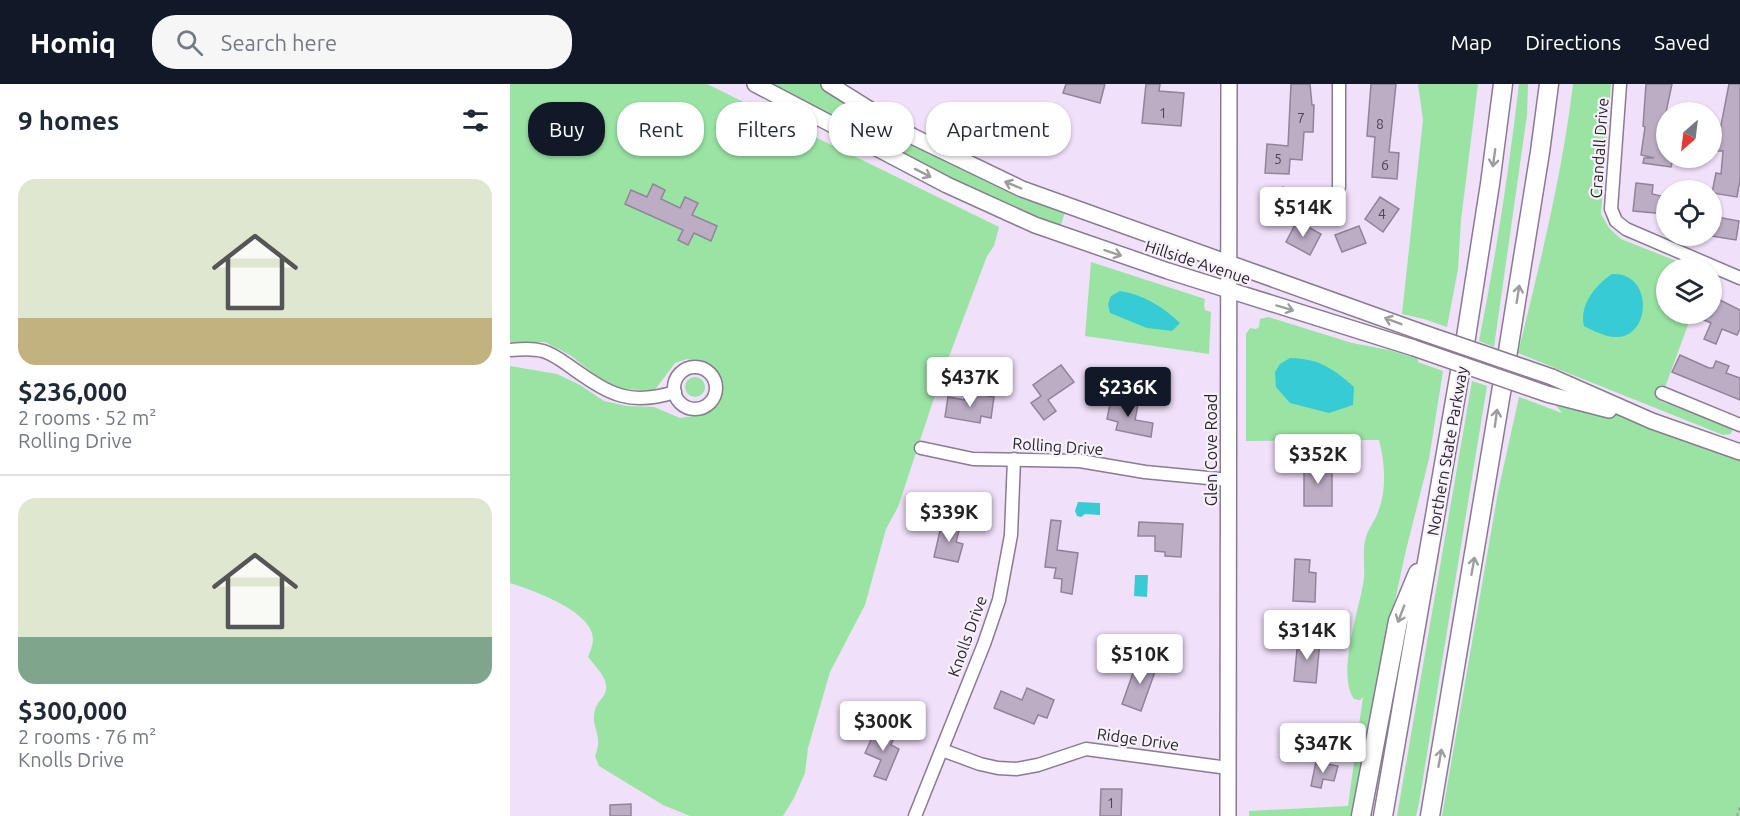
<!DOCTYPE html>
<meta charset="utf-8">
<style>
:root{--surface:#fff;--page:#f6f6f7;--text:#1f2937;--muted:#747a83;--line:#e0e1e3;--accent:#111827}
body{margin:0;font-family:Ubuntu,sans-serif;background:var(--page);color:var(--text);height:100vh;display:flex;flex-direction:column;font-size:22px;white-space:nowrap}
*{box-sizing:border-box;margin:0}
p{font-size:20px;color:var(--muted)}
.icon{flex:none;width:33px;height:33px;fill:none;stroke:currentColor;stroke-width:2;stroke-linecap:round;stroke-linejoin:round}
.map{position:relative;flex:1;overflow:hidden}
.drawer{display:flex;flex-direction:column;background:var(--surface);width:510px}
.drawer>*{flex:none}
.banner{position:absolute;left:18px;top:18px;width:570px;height:54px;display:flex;gap:12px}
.needle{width:39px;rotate:208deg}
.buttons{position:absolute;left:1146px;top:18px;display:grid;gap:12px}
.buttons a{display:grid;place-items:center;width:66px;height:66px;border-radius:50%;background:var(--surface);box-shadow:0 2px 4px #0004;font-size:30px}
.price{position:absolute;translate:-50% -51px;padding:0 14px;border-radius:6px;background:#fff;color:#222;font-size:20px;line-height:39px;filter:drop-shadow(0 2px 3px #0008)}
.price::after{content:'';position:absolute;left:50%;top:36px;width:18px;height:14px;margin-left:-9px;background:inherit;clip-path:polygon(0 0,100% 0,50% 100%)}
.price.active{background:var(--accent);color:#fff}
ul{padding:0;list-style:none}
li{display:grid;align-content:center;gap:12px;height:318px;padding:0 18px}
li+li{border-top:2px solid var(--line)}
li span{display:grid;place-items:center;height:186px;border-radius:18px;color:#555}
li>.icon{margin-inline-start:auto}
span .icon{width:108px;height:108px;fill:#fffc;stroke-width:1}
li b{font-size:26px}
h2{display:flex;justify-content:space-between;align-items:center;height:72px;padding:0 18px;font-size:26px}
.chip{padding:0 21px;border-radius:24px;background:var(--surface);box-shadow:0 2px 4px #0004;font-size:21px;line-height:54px}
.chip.active{background:var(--accent);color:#fff}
header{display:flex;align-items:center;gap:36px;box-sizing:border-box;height:84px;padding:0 30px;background:var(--accent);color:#fff}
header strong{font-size:28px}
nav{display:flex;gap:33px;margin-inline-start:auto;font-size:21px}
.search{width:420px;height:54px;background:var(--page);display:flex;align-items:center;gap:15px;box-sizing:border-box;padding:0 21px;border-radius:24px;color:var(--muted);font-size:22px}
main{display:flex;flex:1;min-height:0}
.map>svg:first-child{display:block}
.green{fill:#99e3a3}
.water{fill:#37cbd5}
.building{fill:#bcadc5;stroke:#92839b;stroke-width:1.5}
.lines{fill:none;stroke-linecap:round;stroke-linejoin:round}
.minor-casing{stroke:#897b92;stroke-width:15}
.major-casing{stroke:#897b92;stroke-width:18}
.highway-casing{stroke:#897b92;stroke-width:21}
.path{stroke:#ab9eb2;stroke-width:2;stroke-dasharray:3 3;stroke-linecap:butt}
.minor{stroke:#fff;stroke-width:12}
.major{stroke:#fff;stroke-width:15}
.highway{stroke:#fff;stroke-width:18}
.major-bridge-casing{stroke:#897b92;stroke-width:18;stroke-linecap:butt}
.major-bridge{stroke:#fff;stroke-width:15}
.oneway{stroke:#9f9ca0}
.labels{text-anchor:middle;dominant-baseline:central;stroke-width:4.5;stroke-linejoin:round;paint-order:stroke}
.number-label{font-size:14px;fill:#4e4653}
.street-label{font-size:16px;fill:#2a242d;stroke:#f8f1fc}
</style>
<header>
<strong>Homiq</strong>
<div class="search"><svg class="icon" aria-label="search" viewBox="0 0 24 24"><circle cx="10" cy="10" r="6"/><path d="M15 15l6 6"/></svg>Search here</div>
<nav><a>Map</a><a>Directions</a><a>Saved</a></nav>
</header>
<main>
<section class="drawer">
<h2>9 homes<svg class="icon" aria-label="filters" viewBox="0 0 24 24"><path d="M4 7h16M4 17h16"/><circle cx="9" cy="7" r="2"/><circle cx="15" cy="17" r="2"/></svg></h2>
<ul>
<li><span style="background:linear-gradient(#dfe7d0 75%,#c2b280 0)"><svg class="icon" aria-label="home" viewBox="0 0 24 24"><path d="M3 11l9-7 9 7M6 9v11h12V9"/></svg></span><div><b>$236,000</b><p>2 rooms · 52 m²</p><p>Rolling Drive</p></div></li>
<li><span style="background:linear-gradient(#dfe7d0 75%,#7fa58c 0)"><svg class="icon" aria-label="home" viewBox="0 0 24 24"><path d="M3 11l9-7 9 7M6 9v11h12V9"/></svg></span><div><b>$300,000</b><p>2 rooms · 76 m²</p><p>Knolls Drive</p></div></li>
</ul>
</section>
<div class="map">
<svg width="1230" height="732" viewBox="0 0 1230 732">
<rect width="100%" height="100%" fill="#f0e0fa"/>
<g class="green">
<path d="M 0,0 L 197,0 L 489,143 L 484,162 L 477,172 L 429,299 L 388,423 L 376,445 L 355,521 L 320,588 L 298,664 L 295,689 L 284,714 L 273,732 L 180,732 L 153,721 L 89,682 L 85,672 C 94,651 80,643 85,626 C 87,617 98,612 96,601 C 95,591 84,581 78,573 C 80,568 83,561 83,555 C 83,527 22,506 0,499 L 0,282 L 47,290 L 70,301 L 94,317 L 117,322 L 144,323 L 170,334 L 196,330 L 208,315 L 211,294 L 197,280 L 177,275 L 165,279 L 144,307 L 102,304 L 60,271 L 35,258 L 0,258 Z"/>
<polygon points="245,0 319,0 340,14 557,122 548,150"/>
<polygon points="908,0 968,0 951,136 948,185 937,243 914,235 892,230 913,36"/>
<path d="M 1009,0 L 1018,0 L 1017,31 L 984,263 L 969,257 C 986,172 999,86 1009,0 Z"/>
<path d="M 1063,0 L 1101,0 L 1091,130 L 1099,144 L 1111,155 L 1184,184 L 1156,184 L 1156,230 L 1182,230 L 1150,317 L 1220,343 L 1222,346 L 1221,350 L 1213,351 L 1008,269 C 1030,179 1052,92 1063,0 Z"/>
<polygon points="581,178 695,215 694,221 695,226 701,228 699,270 575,252"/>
<path d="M 758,233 L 842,259 L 879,266 L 908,275 L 908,278 L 933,287 L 919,375 L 896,466 L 868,595 L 847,712 L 842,732 L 739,732 L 739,727 L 838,722 L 853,613 L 850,616 L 844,615 C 826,589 850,525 854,494 C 855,481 852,466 856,453 C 858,445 865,437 868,428 C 877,406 875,379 869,356 L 736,357 L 736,250 L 740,244 L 746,245 L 749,243 L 750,235 Z"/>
<circle cx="185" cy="303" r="10"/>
<polygon points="962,297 977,302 909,719 906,732 887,732"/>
<polygon points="1037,310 1142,337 1230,368 1230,732 932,732 988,408 1009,313 1052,329"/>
</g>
<g class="water">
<path d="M 1102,190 C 1140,188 1142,243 1114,252 C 1100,256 1086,248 1074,242 C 1069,222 1085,201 1102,190 Z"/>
<path d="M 610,207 C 634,211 652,222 670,239 L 662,247 L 637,244 L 600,229 L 598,220 L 601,212 Z"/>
<path d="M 780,274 C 810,275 822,284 844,303 L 843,321 L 819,329 L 780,319 L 766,303 L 765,288 L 770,280 Z"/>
<polygon points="568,418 590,419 590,431 575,430 571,433 567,432 565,427"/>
<polygon points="625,491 638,491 637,513 624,512"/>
</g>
<g class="building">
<polygon points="556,0 595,0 590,19 553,9"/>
<polygon points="636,0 650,0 649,7 674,9 671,42 632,39"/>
<polygon points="781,0 800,0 802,21 804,21 803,48 794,48 792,76 780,75 779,90 755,89 757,60 778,62"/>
<polygon points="861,0 886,0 879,68 889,69 887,95 862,93 865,53 857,52"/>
<polygon points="1136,0 1162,0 1156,28 1156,45 1154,45 1153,52 1156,53 1156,74 1163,74 1161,83 1133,79 1134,74 1144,74 1131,71 1135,43 1133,42"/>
<polygon points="1219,0 1230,0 1230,96 1227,113 1202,109 1206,89 1211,90 1213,67 1206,67"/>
<polygon points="1126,99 1143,101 1142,110 1156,113 1156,130 1123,127"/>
<polygon points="143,100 155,106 151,115 170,124 175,113 188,119 182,131 207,142 201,157 184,149 178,161 168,156 173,146 115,120 121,106 137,113"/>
<polygon points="773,103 786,126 765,137 752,114"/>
<polygon points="870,113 889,125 873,148 855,135"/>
<polygon points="1202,132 1229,137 1226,156 1202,152"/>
<polygon points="787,137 811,150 800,171 776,158"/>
<polygon points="849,142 856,159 832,168 825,151"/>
<polygon points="1202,212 1230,226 1230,245 1227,251 1212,245 1206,260 1194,255 1201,239 1180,230 1202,230"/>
<polygon points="1170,271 1199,284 1203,284 1206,277 1219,282 1216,289 1230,294 1230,316 1162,288"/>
<polygon points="551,281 564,298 538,316 546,327 534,336 521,319 531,312 523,301"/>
<polygon points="456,308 484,313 481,334 471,332 470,339 435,333 438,313 454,316"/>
<polygon points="601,315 628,320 625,336 643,339 641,353 606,346 608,338 597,335"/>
<polygon points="800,378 822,378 822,422 794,422 794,383 801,383"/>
<polygon points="541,436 551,437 547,466 568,469 562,510 551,508 552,495 544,494 546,484 535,483"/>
<polygon points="432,438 450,443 446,458 453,460 448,478 424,473"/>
<polygon points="629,438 673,440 671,473 655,472 655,468 645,467 645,452 628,452"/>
<polygon points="785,475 800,476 799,488 806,489 805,518 783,517"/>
<polygon points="788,555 810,557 806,599 784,597"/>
<polygon points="628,575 647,582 631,627 612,620"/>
<polygon points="517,604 544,616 537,634 528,631 524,640 484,624 491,607 512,616"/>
<polygon points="367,643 385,651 381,661 389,665 376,696 364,692 371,676 355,669"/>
<polygon points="806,678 828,682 824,697 813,695 811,704 801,702"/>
<polygon points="591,705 612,705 611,732 590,732"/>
<polygon points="121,720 121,732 100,732 100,721"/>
</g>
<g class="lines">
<g class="minor-casing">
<g id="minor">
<polyline points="829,0 829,103"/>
<polyline points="1110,0 1101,125 1106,137 1116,145 1230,194"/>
<path d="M 0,266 C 11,265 22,264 33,267 C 44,270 55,279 65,286 C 101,311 120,322 165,308"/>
<circle cx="185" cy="304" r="21"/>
<polyline points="1152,309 1230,341"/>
<polyline points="411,364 463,375 570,377 635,388 719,396"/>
<polyline points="432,666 470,680 488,684 506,685 528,681 576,665 718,684"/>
<polyline points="405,732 474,560 489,516 501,451 504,375"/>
</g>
</g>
<g class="major-casing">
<g id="major">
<polyline points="245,0 437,101 525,141 658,187 904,264"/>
<polyline points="319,0 402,52 512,105 908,247"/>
<polyline points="1042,293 1142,337 1230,368"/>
<polyline points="1037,310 1099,326"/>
<polyline points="718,732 719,0"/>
</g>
</g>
<g class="highway-casing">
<g id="highway">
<polyline points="851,732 888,537 908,489"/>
<polyline points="873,732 956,253 980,100 993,0"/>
<polyline points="920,732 998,267 1030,68 1039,0"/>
</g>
</g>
<polyline class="path" points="1227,732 1230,722"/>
<use href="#minor" class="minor"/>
<use href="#major" class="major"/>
<use href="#highway" class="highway"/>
<g class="major-bridge-casing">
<g id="major-bridge">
<polyline points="908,247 1042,293"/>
<polyline points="904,264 1037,310"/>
</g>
</g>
<use href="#major-bridge" class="major-bridge"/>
</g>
<defs><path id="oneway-shaft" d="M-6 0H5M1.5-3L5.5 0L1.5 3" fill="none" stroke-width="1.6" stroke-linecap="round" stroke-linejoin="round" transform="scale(1.5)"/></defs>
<g class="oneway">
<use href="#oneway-shaft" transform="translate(984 74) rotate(98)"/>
<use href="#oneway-shaft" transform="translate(413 89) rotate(27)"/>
<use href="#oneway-shaft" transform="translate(503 101) rotate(-157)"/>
<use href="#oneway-shaft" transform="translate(603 169) rotate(18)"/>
<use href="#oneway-shaft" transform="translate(1008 210) rotate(-81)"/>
<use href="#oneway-shaft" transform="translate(775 224) rotate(17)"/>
<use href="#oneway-shaft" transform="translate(883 237) rotate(-159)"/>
<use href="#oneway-shaft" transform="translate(986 334) rotate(-82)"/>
<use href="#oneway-shaft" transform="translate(963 482) rotate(-80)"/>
<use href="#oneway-shaft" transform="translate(891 530) rotate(111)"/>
<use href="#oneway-shaft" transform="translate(930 674) rotate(-80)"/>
</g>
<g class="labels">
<g class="number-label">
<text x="653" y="29">1</text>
<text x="791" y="34">7</text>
<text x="870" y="40">8</text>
<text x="768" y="75">5</text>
<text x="875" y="81">6</text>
<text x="872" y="130">4</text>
<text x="601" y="719">1</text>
</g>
<g class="street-label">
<text transform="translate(1089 64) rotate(-86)">Crandall Drive</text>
<text transform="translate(688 178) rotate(18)">Hillside Avenue</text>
<text transform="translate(548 362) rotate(4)">Rolling Drive</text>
<text transform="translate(701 366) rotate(-90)">Glen Cove Road</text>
<text transform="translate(937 367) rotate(-80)">Northern State Parkway</text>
<text transform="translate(457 552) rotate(-70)">Knolls Drive</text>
<text transform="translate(628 655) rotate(8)">Ridge Drive</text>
</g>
</g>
</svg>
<div class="buttons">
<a><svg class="needle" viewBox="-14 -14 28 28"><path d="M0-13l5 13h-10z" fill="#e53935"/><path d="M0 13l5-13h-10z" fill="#747a83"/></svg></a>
<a><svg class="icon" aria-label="locate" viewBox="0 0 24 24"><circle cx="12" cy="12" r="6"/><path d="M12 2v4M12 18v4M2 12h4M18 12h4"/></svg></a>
<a><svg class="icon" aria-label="layers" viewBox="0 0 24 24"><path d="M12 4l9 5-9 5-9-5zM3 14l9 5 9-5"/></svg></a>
</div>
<b class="price" style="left:793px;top:154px">$514K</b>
<b class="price" style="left:460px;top:324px">$437K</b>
<b class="price active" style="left:618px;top:334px">$236K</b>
<b class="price" style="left:808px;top:401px">$352K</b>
<b class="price" style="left:439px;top:459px">$339K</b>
<b class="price" style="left:797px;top:577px">$314K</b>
<b class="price" style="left:630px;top:601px">$510K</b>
<b class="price" style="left:373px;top:668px">$300K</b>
<b class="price" style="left:813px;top:690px">$347K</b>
<div class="banner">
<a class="chip active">Buy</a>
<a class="chip">Rent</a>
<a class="chip">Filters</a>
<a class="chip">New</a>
<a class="chip">Apartment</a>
</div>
</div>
</main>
